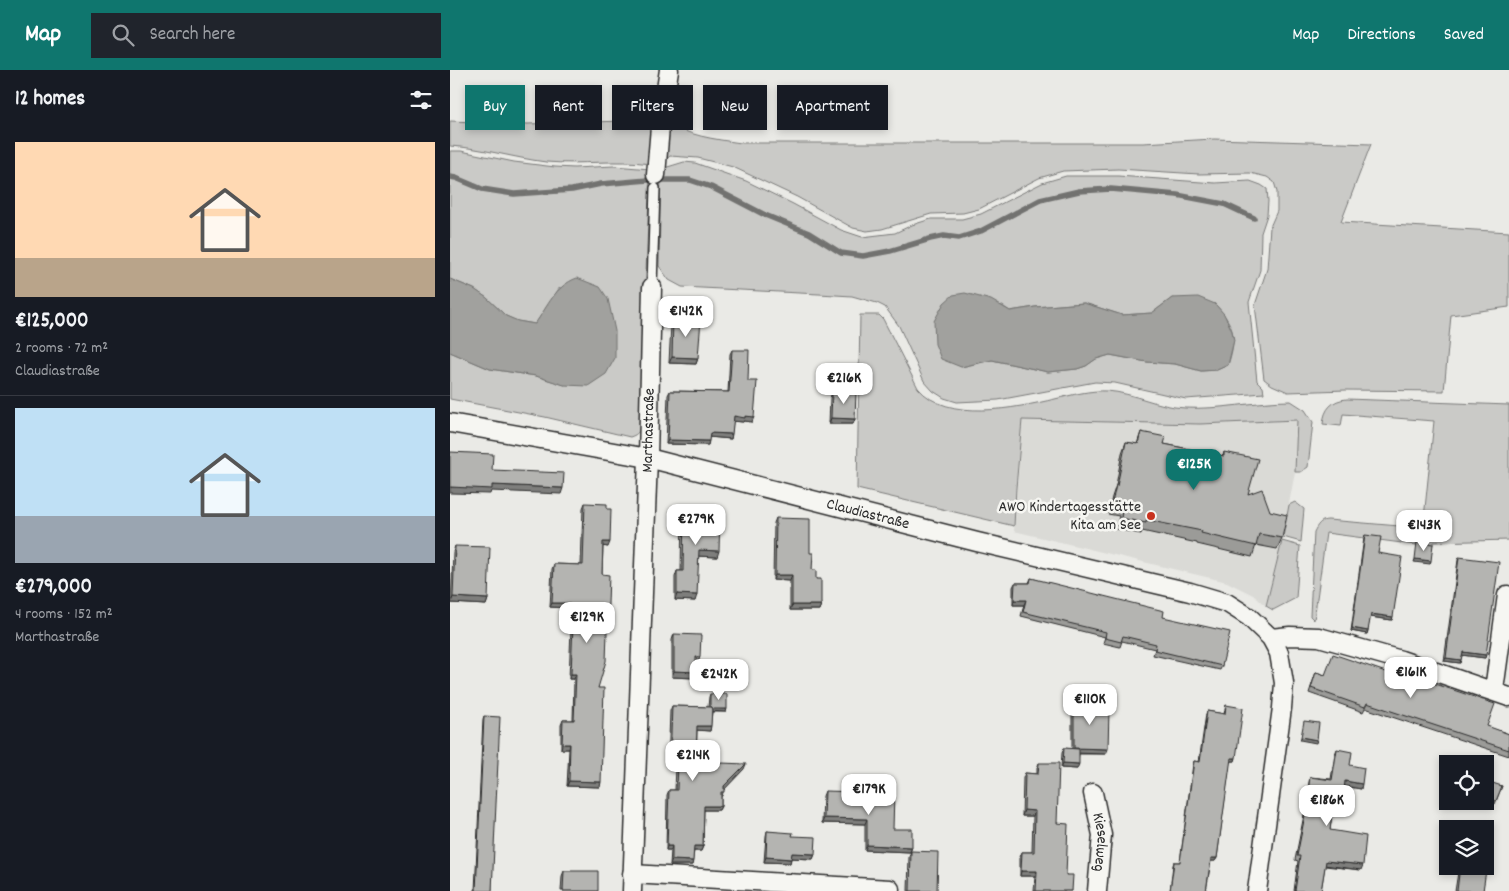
<!DOCTYPE html>
<meta charset="utf-8">
<style>
:root{--surface:#171b24;--page:#20242c;--text:#f1f3f6;--muted:#9ea1a6;--line:#363941;--accent:#0f766e}
body{margin:0;font-family:Dekko,sans-serif;background:var(--page);color:var(--text);height:100vh;display:flex;flex-direction:column;font-size:19px;white-space:nowrap}
*{box-sizing:border-box;margin:0}
p{font-size:16px;color:var(--muted)}
.icon{flex:none;width:28px;height:28px;fill:none;stroke:currentColor;stroke-width:2;stroke-linecap:round;stroke-linejoin:round}
.map{position:relative;flex:1;overflow:hidden}
.details{display:flex;flex-direction:column;background:var(--surface);width:450px}
.details>*{flex:none}
.banner{position:absolute;left:15px;top:15px;width:475px;height:45px;display:flex;gap:10px}
.fabs{position:absolute;left:989px;top:685px;display:grid;gap:10px}
.fabs a{display:grid;place-items:center;width:55px;height:55px;border-radius:0px;background:var(--surface);box-shadow:0 2px 8px #0003;font-size:25px}
.price{position:absolute;translate:-50% -42px;padding:0 11px;border-radius:10px;background:#fff;color:#222;font-size:16px;line-height:32px;filter:drop-shadow(0 1px 2px #0008)}
.price::after{content:'';position:absolute;left:50%;top:30px;width:15px;height:11px;margin-left:-8px;background:inherit;clip-path:polygon(0 0,100% 0,50% 100%)}
.price.active{background:var(--accent);color:#fff}
ul{padding:0;list-style:none}
li{display:grid;align-content:center;gap:10px;height:265px;padding:0 15px}
li+li{border-top:1px solid var(--line)}
li span{display:grid;place-items:center;height:155px;border-radius:0px;color:#555}
li>.icon{margin-inline-start:auto}
span .icon{width:90px;height:90px;fill:#fffc;stroke-width:1}
li b{font-size:21px}
h2{display:flex;justify-content:space-between;align-items:center;height:60px;padding:0 15px;font-size:21px}
.tag{padding:0 18px;border-radius:0px;background:var(--surface);box-shadow:0 2px 8px #0003;font-size:18px;line-height:45px}
.tag.active{background:var(--accent);color:#fff}
header{display:flex;align-items:center;gap:30px;box-sizing:border-box;height:70px;padding:0 25px;background:var(--accent);color:#fff}
header strong{font-size:24px}
nav{display:flex;gap:28px;margin-inline-start:auto;font-size:18px}
.search{width:350px;height:45px;background:var(--page);display:flex;align-items:center;gap:12px;box-sizing:border-box;padding:0 18px;border-radius:0px;color:var(--muted);font-size:19px}
main{display:flex;flex:1;min-height:0}
.map>svg:first-child{display:block}
.built{fill:#dadad6}
.green{fill:#cacac7;stroke:#7a7a79;fill-rule:evenodd}
.water{fill:#a1a19e;stroke:#727270}
.lines{fill:none;stroke-linecap:round;stroke-linejoin:round}
.stream{stroke:#727270;stroke-width:5.5}
.service-casing{stroke:#2b2b2b;stroke-width:12}
.minor-casing{stroke:#2b2b2b;stroke-width:21}
.service{stroke:#f6f6f2;stroke-width:9}
.minor{stroke:#f6f6f2;stroke-width:18}
.wall{fill:#9b9b98;stroke:#2b2b2b}
.shaded-wall{fill:#7e7e7c;stroke:#2b2b2b}
.building{fill:#b4b4b1;stroke:#2b2b2b}
.poi-dot{fill:#c8321e;stroke:#f6f6f2;stroke-width:2}
.labels{text-anchor:middle;dominant-baseline:central;stroke-width:5;stroke-linejoin:round;paint-order:stroke}
.street-label{font-size:16px;fill:#2b2b2b;stroke:#f6f6f2}
.poi-label{font-size:16px;fill:#2b2b2b;stroke:#f6f6f2;text-anchor:end}
</style>
<header>
<strong>Map</strong>
<div class="search"><svg class="icon" aria-label="search" viewBox="0 0 24 24"><circle cx="10" cy="10" r="6"/><path d="M15 15l6 6"/></svg>Search here</div>
<nav><a>Map</a><a>Directions</a><a>Saved</a></nav>
</header>
<main>
<section class="details">
<h2>12 homes<svg class="icon" aria-label="filters" viewBox="0 0 24 24"><path d="M4 7h16M4 17h16"/><circle cx="9" cy="7" r="2"/><circle cx="15" cy="17" r="2"/></svg></h2>
<ul>
<li><span style="background:linear-gradient(#ffd9b3 75%,#b9a48a 0)"><svg class="icon" aria-label="home" viewBox="0 0 24 24"><path d="M3 11l9-7 9 7M6 9v11h12V9"/></svg></span><div><b>€125,000</b><p>2 rooms · 72 m²</p><p>Claudiastraße</p></div></li>
<li><span style="background:linear-gradient(#bfe0f5 70%,#9aa5b1 0)"><svg class="icon" aria-label="home" viewBox="0 0 24 24"><path d="M3 11l9-7 9 7M6 9v11h12V9"/></svg></span><div><b>€279,000</b><p>4 rooms · 152 m²</p><p>Marthastraße</p></div></li>
</ul>
</section>
<div class="map">
<svg width="1059" height="821" viewBox="0 0 1059 821">
<rect width="100%" height="100%" fill="#eaeae6"/>
<filter id="ink" filterUnits="userSpaceOnUse"><feTurbulence type="fractalNoise" baseFrequency=".02" numOctaves="2"/><feDisplacementMap in="SourceGraphic" scale="10" xChannelSelector="R" yChannelSelector="G"/><feConvolveMatrix kernelMatrix="1 2 1 2 8 2 1 2 1" color-interpolation-filters="sRGB"/></filter>
<g filter="url(#ink)">
<polygon class="built" points="572,350 750,354 848,350 845,402 832,471 816,536 803,525 777,512 564,461"/>
<g class="green">
<path d="M 205,50 L 201,94 C 166,89 131,95 96,92 C 64,88 32,78 0,76 L 0,51 L 78,54 Z"/>
<path d="M 215,51 C 237,66 264,69 291,73 L 693,73 L 764,69 L 921,74 L 891,152 L 1059,162 L 1059,237 L 1001,245 L 994,321 L 896,320 L 838,322 L 822,315 L 814,309 L 805,235 L 817,199 L 820,157 L 827,141 L 827,122 L 824,112 L 817,107 L 800,103 L 749,104 L 668,99 L 613,101 L 589,108 L 529,139 L 513,143 L 481,144 L 432,159 L 417,161 L 403,158 L 347,127 L 283,97 L 248,88 L 220,86 L 212,93 Z"/>
<path d="M 0,81 L 11,81 L 64,92 L 105,97 L 124,98 L 164,96 L 200,99 L 190,357 C 189,363 186,365 180,367 L 95,347 L 0,329 L 0,282 L 40,299 L 86,306 L 115,315 L 110,217 L 85,254 L 67,251 L 56,246 L 37,228 L 24,219 L 0,209 Z"/>
<path d="M 234,92 L 245,93 L 296,111 L 343,134 L 391,160 L 412,167 L 445,163 L 462,155 L 481,149 L 512,149 L 531,144 L 592,113 L 616,106 L 668,106 L 765,113 L 800,111 L 811,115 L 817,119 L 818,131 L 817,145 L 811,163 L 810,200 L 799,232 L 807,311 L 813,317 L 814,323 L 736,329 L 665,313 L 645,312 L 548,330 L 507,332 L 494,328 L 483,321 L 474,311 L 449,256 L 435,237 L 427,233 L 402,226 L 369,224 L 232,217 L 219,210 L 209,196 L 211,99 ZM 722,228 L 765,234 C 785,256 787,267 778,295 L 767,300 L 751,301 L 725,294 L 697,292 L 660,285 L 646,289 L 636,296 L 627,299 L 598,302 L 542,290 L 511,297 L 551,235 L 560,241 L 585,237 L 634,233 L 672,245 L 702,243 Z"/>
<path d="M 410,245 L 429,245 L 433,249 L 468,318 C 497,353 566,338 605,329 C 622,325 640,320 657,321 C 684,323 708,337 735,338 C 769,340 806,331 841,331 L 855,340 L 863,352 L 858,397 L 851,402 L 845,402 L 847,350 L 750,354 L 572,350 L 566,418 L 564,456 L 407,419 Z"/>
<path d="M 897,329 L 1059,335 L 1059,470 L 984,472 L 982,477 L 876,463 L 864,550 L 860,546 L 864,462 C 867,456 870,450 878,450 L 973,458 L 984,351 L 893,344 L 891,356 L 873,354 C 874,339 882,330 897,329 Z"/>
<polygon points="845,432 854,439 851,472 833,467 839,435"/>
<polygon points="832,471 850,476 846,528 823,540 816,536"/>
</g>
<g class="water">
<path d="M 127,208 L 150,217 L 158,229 L 165,261 L 165,288 L 156,304 L 138,316 L 114,315 L 86,306 L 40,299 L 0,282 L 0,209 L 24,219 L 37,228 L 56,246 L 68,251 L 85,254 C 98,236 105,216 127,208 Z"/>
<polygon points="515,223 541,230 560,241 585,237 634,233 672,245 702,243 722,228 748,227 765,234 774,244 782,261 784,270 778,295 767,300 751,301 725,294 697,292 660,285 646,289 636,296 627,299 598,302 542,290 511,297 491,289 485,274 484,251 494,233 503,225"/>
</g>
<g class="lines">
<polyline class="stream" points="0,107 6,108 32,119 64,124 122,120 151,114 198,110 240,110 261,117 315,145 359,163 391,183 413,186 440,181 480,169 494,166 509,168 531,161 590,130 629,121 661,119 727,125 774,134 804,148"/>
<g class="service-casing">
<polyline id="service" points="202,217 205,118"/>
</g>
<g class="minor-casing">
<g id="minor">
<polyline points="206,105 210,57 219,0"/>
<path id="s1" d="M 0,353 L 198,388 L 527,472 L 740,522 L 777,533 L 799,547 L 821,568 L 829,583 L 834,613 L 832,638 L 807,821"/>
<polyline points="821,568 840,566 869,567 951,590 1059,627"/>
<polyline points="1044,620 1057,525"/>
<path id="s2" d="M 643,723 L 652,765 L 647,821"/>
<polyline points="182,804 440,819"/>
<path id="s3" d="M 182,821 L 198,388 L 202,217"/>
</g>
</g>
<use href="#service" class="service"/>
<use href="#minor" class="minor"/>
</g>
<g class="wall">
<polygon points="223,248 248,288 246,294 219,293 221,254"/>
<polygon points="282,280 298,311 302,352 294,351 293,352 283,351 281,369 259,367 258,375 216,374 218,325 220,321 278,322 280,284"/>
<polygon points="382,322 405,349 403,354 379,354 380,328"/>
<polygon points="691,362 714,374 773,386 774,382 798,424 820,441 832,468 827,479 806,475 802,487 747,474 747,473 692,461 691,464 666,459 669,446 658,444 662,427 666,415 672,383 676,372 687,374"/>
<polygon points="135,433 158,477 153,476 148,618 150,717 117,716 119,679 111,679 111,655 113,650 123,650 124,609 119,609 121,558 117,558 118,538 100,537 102,499 104,494 131,495 133,438"/>
<polygon points="234,435 267,487 248,486 245,531 225,530 225,507 227,501 231,501 232,441"/>
<polygon points="326,448 360,483 362,500 366,509 371,535 369,540 340,540 340,511 323,510 324,453"/>
<polygon points="915,465 928,483 942,550 920,547 917,564 901,561 914,468"/>
<polygon points="5,476 38,529 36,535 1,533 3,482"/>
<polygon points="1009,487 1035,588 1012,585 1010,593 994,591 1008,490"/>
<polygon points="581,508 713,547 772,596 770,600 703,585 705,579 672,571 670,577 653,573 655,567 571,546 574,535 563,535 563,517 565,513 579,513"/>
<polygon points="224,564 248,593 246,593 244,608 222,607 222,570"/>
<polygon points="866,602 1059,664 1059,686 915,638 913,642 859,623"/>
<polygon points="260,624 276,642 262,642 260,661 247,660 246,692 294,699 274,719 272,726 271,726 271,736 269,740 254,740 253,776 251,781 244,781 242,795 220,795 221,780 216,780 217,725 219,720 225,720 226,696 218,696 220,641 222,636 258,637 259,627"/>
<polygon points="624,628 641,640 656,684 629,684 627,699 611,698 612,683 614,678 622,679 622,633"/>
<polygon points="776,635 785,691 780,691 767,788 765,791 761,791 756,821 720,821 723,795 724,792 730,792 743,694 744,691 749,692 756,644 757,641 774,644"/>
<polygon points="34,646 42,821 25,821 33,649"/>
<polygon points="887,679 900,695 911,719 895,716 893,731 891,735 883,734 880,760 911,800 875,796 871,821 844,821 848,791 845,790 853,750 859,712 860,707 881,709 885,684"/>
<polygon points="589,693 607,753 616,805 622,821 584,821 585,806 570,806 570,787 572,782 582,782 583,746 572,746 573,708 575,703 587,704 587,698"/>
<polygon points="1035,714 1052,716 1045,734 1035,731"/>
<polygon points="375,721 443,759 462,777 460,782 415,780 415,754 372,753 373,726"/>
<polygon points="317,761 342,766 365,784 363,789 341,788 340,793 314,792 316,766"/>
<polygon points="461,781 487,821 458,821 459,787"/>
<polygon points="1009,796 1035,796 1033,821 1005,821"/>
<polygon points="114,801 148,821 111,821 112,806"/>
</g>
<g class="shaded-wall">
<polygon points="222,287 248,288 246,294 219,293"/>
<polygon points="284,346 295,346 304,347 302,352 294,351 293,352 282,351"/>
<polygon points="381,348 405,349 403,354 379,354"/>
<polygon points="260,363 282,364 281,369 258,367"/>
<polygon points="218,370 259,371 258,375 216,374"/>
<polygon points="42,415 113,418 111,424 41,421 40,424 0,423 0,417"/>
<polygon points="153,472 160,472 158,477 151,476"/>
<polygon points="249,480 269,481 267,487 246,486"/>
<polygon points="965,489 981,491 980,494 964,492"/>
<polygon points="325,505 342,505 340,511 323,510"/>
<polygon points="227,524 247,525 245,531 225,530"/>
<polygon points="3,527 38,529 36,535 1,533"/>
<polygon points="564,530 576,530 574,535 563,535"/>
<polygon points="102,533 119,533 118,538 100,537"/>
<polygon points="342,535 371,535 369,540 340,540"/>
<polygon points="921,544 943,547 942,550 920,547"/>
<polygon points="119,553 123,554 121,558 117,558"/>
<polygon points="902,558 918,561 917,564 901,561"/>
<polygon points="1013,582 1036,585 1035,588 1011,585"/>
<polygon points="246,587 250,587 248,593 244,593"/>
<polygon points="996,588 1011,590 1010,593 994,591"/>
<polygon points="224,601 246,602 244,608 222,607"/>
<polygon points="121,604 126,604 124,609 119,609"/>
<polygon points="260,638 277,639 276,642 258,641"/>
<polygon points="247,656 261,656 260,661 245,660"/>
<polygon points="851,667 867,670 866,673 850,670"/>
<polygon points="112,674 120,674 119,679 111,679"/>
<polygon points="624,678 658,679 656,684 622,683"/>
<polygon points="781,688 786,688 785,691 779,691"/>
<polygon points="220,691 228,692 226,696 218,696"/>
<polygon points="613,693 629,694 627,699 611,698"/>
<polygon points="296,694 294,699 273,721 274,716"/>
<polygon points="119,711 151,712 150,717 117,716"/>
<polygon points="895,711 912,714 911,719 894,716"/>
<polygon points="254,736 271,736 269,740 252,740"/>
<polygon points="574,740 585,741 583,746 572,746"/>
<polygon points="374,748 417,749 415,754 372,753"/>
<polygon points="417,775 462,777 460,782 415,780"/>
<polygon points="217,776 222,776 221,780 216,780"/>
<polygon points="244,776 253,776 251,781 242,781"/>
<polygon points="342,783 365,784 363,789 340,788"/>
<polygon points="316,787 341,789 340,793 314,792"/>
<polygon points="761,788 767,788 765,791 760,791"/>
<polygon points="222,790 243,791 242,795 220,795"/>
<polygon points="876,791 913,795 911,800 874,795"/>
<polygon points="571,801 587,801 585,806 570,806"/>
</g>
<g class="building">
<polygon points="223,248 251,249 248,288 222,287"/>
<polygon points="282,280 299,280 298,311 307,311 304,347 295,346 295,348 284,346 282,364 260,363 259,371 218,370 220,321 279,322"/>
<polygon points="382,322 406,322 405,349 381,348"/>
<polygon points="691,362 716,367 714,374 774,386 774,382 808,389 798,424 812,419 820,441 837,445 832,468 809,464 806,476 751,463 752,461 696,450 696,453 671,448 673,435 662,433 666,415 667,416 676,372 688,374"/>
<polygon points="0,382 43,384 42,400 114,403 113,418 42,415 42,419 0,417"/>
<polygon points="135,433 157,434 157,439 161,439 160,472 153,472 152,504 159,505 156,591 148,618 154,618 151,712 119,711 120,674 112,674 113,650 124,650 126,604 121,604 123,554 119,553 119,533 102,533 104,494 133,495"/>
<polygon points="234,435 249,436 249,444 270,444 269,481 249,480 247,525 227,524 227,501 233,501"/>
<polygon points="326,448 360,449 360,483 363,483 362,500 366,500 366,509 371,509 371,535 342,535 342,505 325,505"/>
<polygon points="915,465 931,467 928,483 952,487 943,547 921,544 918,561 902,558"/>
<polygon points="967,472 983,474 981,491 965,489"/>
<polygon points="5,476 40,477 38,529 3,527"/>
<polygon points="1009,487 1049,492 1036,585 1013,582 1011,590 996,588"/>
<polygon points="581,508 714,541 713,547 780,562 772,596 705,580 706,574 673,566 671,572 655,568 656,562 573,542 576,530 564,530 565,513 580,513"/>
<polygon points="224,564 251,565 250,587 246,587 246,602 224,601"/>
<polygon points="883,584 936,602 938,598 1045,634 1037,656 1059,664 1059,680 917,633 915,637 861,618 866,602 875,605"/>
<polygon points="260,624 277,624 277,639 262,639 262,637 260,637"/>
<polygon points="624,628 642,628 641,640 659,640 658,679 624,678"/>
<polygon points="776,635 793,638 786,688 781,688 767,788 761,788 756,821 720,821 724,792 730,792 744,691 750,692 757,641 775,644"/>
<polygon points="222,636 262,637 261,656 247,656 246,692 296,694 274,716 274,722 271,722 271,736 254,736 253,776 244,776 243,791 222,790 222,776 217,776 219,720 227,720 228,692 220,691"/>
<polygon points="34,646 50,647 42,821 26,821"/>
<polygon points="854,651 869,653 867,670 851,667"/>
<polygon points="614,678 629,679 629,694 613,693"/>
<polygon points="887,679 902,682 900,695 914,698 912,714 895,711 893,731 884,729 880,760 916,766 913,795 876,791 871,821 845,821 850,786 847,786 855,745 860,707 882,710"/>
<polygon points="589,693 609,693 607,753 618,754 616,805 623,805 622,821 586,821 587,801 571,801 572,782 584,782 585,741 574,740 575,703 588,704"/>
<polygon points="1036,711 1052,716 1046,731 1035,727 1035,714"/>
<polygon points="375,721 444,723 443,759 462,759 462,777 417,775 417,749 374,748"/>
<polygon points="317,761 343,763 342,766 366,767 365,784 342,783 341,789 316,787"/>
<polygon points="461,781 488,782 487,821 460,821"/>
<polygon points="1035,785 1038,786 1033,821 1007,821 1010,796 1035,796"/>
<polygon points="114,801 148,801 148,821 113,821"/>
</g>
</g>
<circle class="poi-dot" cx="701" cy="446" r="5"/>
<g class="labels">
<g class="street-label">
<text stroke="none"><textPath href="#s3" startOffset="461">Marthastraße</textPath></text>
<text stroke="none"><textPath href="#s1" startOffset="428">Claudiastraße</textPath></text>
<text stroke="none"><textPath href="#s2" startOffset="50">Kieselweg</textPath></text>
</g>
<g class="poi-label">
<text x="691" y="437">AWO Kindertagesstätte<tspan x="691" dy="18">Kita am See</tspan></text>
</g>
</g>
</svg>
<div class="fabs">
<a><svg class="icon" aria-label="locate" viewBox="0 0 24 24"><circle cx="12" cy="12" r="6"/><path d="M12 2v4M12 18v4M2 12h4M18 12h4"/></svg></a>
<a><svg class="icon" aria-label="layers" viewBox="0 0 24 24"><path d="M12 4l9 5-9 5-9-5zM3 14l9 5 9-5"/></svg></a>
</div>
<b class="price" style="left:236px;top:268px">€142K</b>
<b class="price" style="left:394px;top:335px">€216K</b>
<b class="price active" style="left:744px;top:421px">€125K</b>
<b class="price" style="left:246px;top:476px">€279K</b>
<b class="price" style="left:974px;top:482px">€143K</b>
<b class="price" style="left:137px;top:574px">€129K</b>
<b class="price" style="left:961px;top:629px">€161K</b>
<b class="price" style="left:269px;top:631px">€242K</b>
<b class="price" style="left:640px;top:656px">€110K</b>
<b class="price" style="left:243px;top:712px">€214K</b>
<b class="price" style="left:419px;top:746px">€179K</b>
<b class="price" style="left:877px;top:757px">€186K</b>
<div class="banner">
<a class="tag active">Buy</a>
<a class="tag">Rent</a>
<a class="tag">Filters</a>
<a class="tag">New</a>
<a class="tag">Apartment</a>
</div>
</div>
</main>
